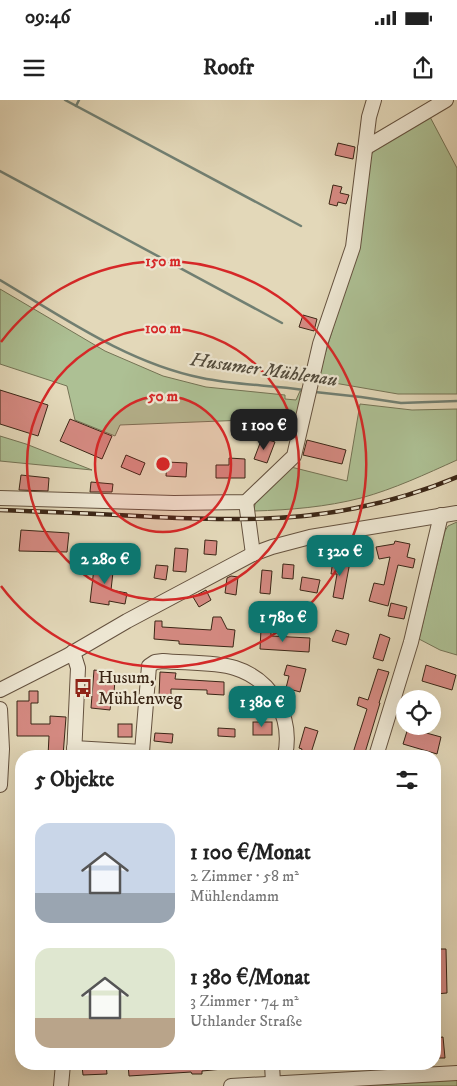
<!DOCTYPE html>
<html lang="de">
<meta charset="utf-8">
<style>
:root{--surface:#fff;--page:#f6f6f6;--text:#222;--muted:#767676;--accent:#0f766e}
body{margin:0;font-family:"IM FELL DW Pica",serif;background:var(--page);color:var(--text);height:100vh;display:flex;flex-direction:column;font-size:19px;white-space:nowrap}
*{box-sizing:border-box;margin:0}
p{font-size:16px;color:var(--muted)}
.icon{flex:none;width:28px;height:28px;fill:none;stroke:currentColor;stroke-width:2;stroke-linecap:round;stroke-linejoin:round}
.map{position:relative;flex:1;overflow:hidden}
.sheet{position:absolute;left:15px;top:650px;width:426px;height:320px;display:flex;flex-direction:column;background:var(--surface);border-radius:20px;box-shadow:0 5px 20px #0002}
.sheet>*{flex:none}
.fabs{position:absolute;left:396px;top:590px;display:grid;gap:10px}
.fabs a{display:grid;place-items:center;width:45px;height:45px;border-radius:50%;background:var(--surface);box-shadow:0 5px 20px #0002;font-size:25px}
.price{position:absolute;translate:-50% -42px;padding:0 11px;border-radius:10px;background:var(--accent);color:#fff;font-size:16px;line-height:32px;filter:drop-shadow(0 1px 2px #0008)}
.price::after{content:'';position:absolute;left:50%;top:30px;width:15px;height:11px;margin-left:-8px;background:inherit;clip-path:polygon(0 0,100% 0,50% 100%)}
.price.current{background:#222;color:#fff}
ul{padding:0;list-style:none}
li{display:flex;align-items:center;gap:15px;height:125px;padding:0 20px}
li span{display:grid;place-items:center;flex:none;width:140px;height:100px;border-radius:15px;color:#555}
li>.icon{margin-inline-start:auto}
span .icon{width:60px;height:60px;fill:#fffc;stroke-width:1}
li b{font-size:21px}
h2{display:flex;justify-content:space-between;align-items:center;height:60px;padding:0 20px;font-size:21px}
.status{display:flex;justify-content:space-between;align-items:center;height:35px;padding:0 25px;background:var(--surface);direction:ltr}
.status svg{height:14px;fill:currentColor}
header{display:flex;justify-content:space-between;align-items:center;height:65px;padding:0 20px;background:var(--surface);font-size:22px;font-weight:700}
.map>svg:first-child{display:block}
.green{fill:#adc094;stroke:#747355}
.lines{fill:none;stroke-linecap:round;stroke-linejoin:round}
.stream{stroke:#717f72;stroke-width:2.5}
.building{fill:#d58a82;stroke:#3b2616}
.minor-casing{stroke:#65523f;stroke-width:16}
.minor{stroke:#ede6d2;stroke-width:14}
.rail-casing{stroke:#3b2616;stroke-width:4.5}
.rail{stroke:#ede6d2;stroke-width:2.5;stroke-dasharray:8;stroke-linecap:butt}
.ring{fill:none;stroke:#d62828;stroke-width:2.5}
.labels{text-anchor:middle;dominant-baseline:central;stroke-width:4.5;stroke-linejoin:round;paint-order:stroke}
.poi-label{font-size:18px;fill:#3b2616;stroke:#ede6d2;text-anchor:start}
.water-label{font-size:19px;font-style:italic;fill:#524b3c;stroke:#ede6d2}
.centre{fill:#d62828;stroke:#ede6d2;stroke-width:2.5}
.ring-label{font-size:15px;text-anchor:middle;font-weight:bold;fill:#d62828;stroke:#ede6d2;stroke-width:4.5;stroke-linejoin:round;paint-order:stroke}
</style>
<div class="status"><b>09:46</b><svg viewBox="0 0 49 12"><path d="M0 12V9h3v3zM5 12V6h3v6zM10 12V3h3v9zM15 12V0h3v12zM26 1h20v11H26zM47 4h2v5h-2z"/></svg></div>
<header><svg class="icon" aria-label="menu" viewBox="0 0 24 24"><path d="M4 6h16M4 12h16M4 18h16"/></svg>Roofr<svg class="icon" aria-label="share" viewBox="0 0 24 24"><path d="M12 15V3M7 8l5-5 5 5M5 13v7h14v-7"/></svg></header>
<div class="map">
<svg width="457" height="986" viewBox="0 0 457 986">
<rect width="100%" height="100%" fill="#e3d8b9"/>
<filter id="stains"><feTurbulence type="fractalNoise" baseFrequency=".004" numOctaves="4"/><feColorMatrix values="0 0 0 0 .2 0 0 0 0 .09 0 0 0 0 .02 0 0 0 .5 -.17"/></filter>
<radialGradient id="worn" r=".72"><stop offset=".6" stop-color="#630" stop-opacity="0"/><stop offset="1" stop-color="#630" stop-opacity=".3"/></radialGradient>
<g class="green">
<polygon points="429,15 457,68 457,294 398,294 317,280 341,202 370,57 375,48"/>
<polygon points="0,189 105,251 163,276 206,287 285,295 285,299 296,300 300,291 305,292 296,318 120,325 115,336 75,320 67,286 0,264"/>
<path d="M 360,304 L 412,310 L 457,309 L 457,360 C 426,374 394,389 361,398 C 326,407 290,410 254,411 L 255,404 L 291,367 L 347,381 Z"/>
<polygon points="0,336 26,344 92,370 0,361"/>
<polygon points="457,422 457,555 440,550 419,539 445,431 448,426"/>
<polygon points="457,976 457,986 321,986"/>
</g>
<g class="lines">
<g class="stream">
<polyline points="65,0 301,126"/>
<polyline points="76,6 79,0"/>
<polyline points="0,71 282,223"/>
<path d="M 0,180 C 64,218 128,263 202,278 C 235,285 271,285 304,290"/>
<polyline points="315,292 361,297 401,303 457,301"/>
</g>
</g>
<g class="building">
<polygon points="338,43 355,47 353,59 335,55"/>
<polygon points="333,85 342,87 340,93 349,95 346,104 338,102 337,106 329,104"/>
<polygon points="303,215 317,219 314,231 299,227"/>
<polygon points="0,290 48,305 38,336 0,324"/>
<polygon points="70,319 112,336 102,359 60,341"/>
<polygon points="262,338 275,342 267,363 254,359"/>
<polygon points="307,340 346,350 342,364 303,355"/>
<polygon points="126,355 145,363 140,375 121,367"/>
<polygon points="229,358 245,359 245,378 216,378 216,365 229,365"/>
<polygon points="167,362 187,363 186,377 166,376"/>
<polygon points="21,375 49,378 48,391 19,390"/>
<polygon points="91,382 113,384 112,392 90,392"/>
<polygon points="21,430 69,433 67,452 19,451"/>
<polygon points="358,438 359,444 335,447 335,442"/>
<polygon points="205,440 217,441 216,455 204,454"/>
<polygon points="395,441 410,444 407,457 415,459 413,468 398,465 388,506 369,501 374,483 384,485 390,457 379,459 376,447 394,444"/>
<polygon points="175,448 188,449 186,472 173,471"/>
<polygon points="95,460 114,463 111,490 127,493 125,504 109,501 109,505 90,502"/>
<polygon points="333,460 350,462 343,499 333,497 337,474 331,474"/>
<polygon points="283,464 294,465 293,479 282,478"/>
<polygon points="156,465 168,466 166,480 154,478"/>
<polygon points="262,470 272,471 270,494 260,493"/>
<polygon points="231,476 238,477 236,495 225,493 227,478"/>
<polygon points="302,477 320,480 317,493 300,490"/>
<polygon points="206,490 211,500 199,507 193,497"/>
<polygon points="391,503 407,507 404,519 388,516"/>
<polygon points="213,517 221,517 227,529 235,530 233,547 179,544 179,541 154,539 155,521 162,521 162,527 211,530"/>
<polygon points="261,529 271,529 271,536 310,538 309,552 260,549"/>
<polygon points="336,530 349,534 346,545 332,541"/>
<polygon points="380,534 390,538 383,561 373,558"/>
<polygon points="287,565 306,569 300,592 286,588 289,576 284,575"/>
<polygon points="426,565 456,575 452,590 422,581"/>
<polygon points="378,569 389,572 379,603 380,603 364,656 352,656 367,609 357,605 359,597 368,600"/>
<polygon points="94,570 110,572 109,581 115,581 114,592 121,593 120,604 111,603 110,610 91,608"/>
<polygon points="160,572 176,573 175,579 224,582 224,595 207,594 207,590 171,589 171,597 159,596"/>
<polygon points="29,591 38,591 38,603 31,603 31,624 50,624 50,616 66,617 63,656 48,656 49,636 17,636 17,601 29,601"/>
<polygon points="233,592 248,593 247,603 232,602"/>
<rect x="253" y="622" width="19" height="13"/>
<rect x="118" y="624" width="14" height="13"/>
<polygon points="305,627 318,631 310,656 300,656 302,649 299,648"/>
<polygon points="218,628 235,629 235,637 218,636"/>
<polygon points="408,628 441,637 437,654 403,644"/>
<polygon points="155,633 173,634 172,643 154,641"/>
<polygon points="435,849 446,849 447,893 435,894"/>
<polygon points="443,937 445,958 435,958 435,938"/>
<polygon points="96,964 106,964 107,974 83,975 82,966 96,965"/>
<polygon points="128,964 223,964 223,969 202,971 202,974 192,974 191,972 129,976"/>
</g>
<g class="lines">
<g class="minor-casing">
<g id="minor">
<polyline points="365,48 446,0"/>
<polyline points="0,398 174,403 246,402 294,356 320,244 353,147 369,17 374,0"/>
<polyline points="246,402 253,454"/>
<polyline points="73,552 78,568 74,656"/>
<polyline points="0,590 67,556 127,521 253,454 272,447 310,437 457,413"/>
<polyline points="0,609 2,649 0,685"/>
<polyline points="74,648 142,652 141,656"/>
<path d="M 142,652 L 149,566 L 155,562 L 163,561 C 184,563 216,562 235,568 C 273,580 293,618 285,656"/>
<polyline points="376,656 411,542 441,415"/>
<polyline points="272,964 273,983"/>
<polyline points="61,986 63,964"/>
<polyline points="231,986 457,973"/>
</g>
</g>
<use href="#minor" class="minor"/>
<g class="rail-casing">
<path id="rail" d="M 0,410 C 52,412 104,414 155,417 C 222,420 290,422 356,408 C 390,401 424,391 457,377"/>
</g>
<use href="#rail" class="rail"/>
</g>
<circle cx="163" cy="364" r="68" fill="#d62828" fill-opacity=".12"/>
<g class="ring">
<circle cx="163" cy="364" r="68"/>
<circle cx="163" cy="364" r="136"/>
<path d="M1 242A203 203 0 1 1 1 486"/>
</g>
<defs>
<g id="bus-bare" transform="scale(1.5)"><path d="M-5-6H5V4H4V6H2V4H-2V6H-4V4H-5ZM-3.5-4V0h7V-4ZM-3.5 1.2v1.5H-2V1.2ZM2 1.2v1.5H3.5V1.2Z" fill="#8f2418" stroke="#ede6d2" stroke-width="2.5" paint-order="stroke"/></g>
</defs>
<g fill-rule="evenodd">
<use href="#bus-bare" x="83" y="588"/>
</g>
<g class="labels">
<g class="poi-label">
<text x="98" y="578">Husum,<tspan x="98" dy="21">Mühlenweg</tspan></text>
</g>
<g class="water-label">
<text transform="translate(264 270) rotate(8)">Husumer Mühlenau</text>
</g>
</g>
<circle cx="163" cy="364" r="8" class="centre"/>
<g class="ring-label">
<text x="163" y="166">150 m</text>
<text x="163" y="233">100 m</text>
<text x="163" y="301">50 m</text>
</g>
<rect width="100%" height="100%" filter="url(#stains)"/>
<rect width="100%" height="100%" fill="url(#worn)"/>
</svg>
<div class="fabs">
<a><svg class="icon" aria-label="locate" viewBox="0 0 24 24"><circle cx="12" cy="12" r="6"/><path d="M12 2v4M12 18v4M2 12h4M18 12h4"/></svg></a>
</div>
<b class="price current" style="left:264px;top:351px">1 100 €</b>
<b class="price" style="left:340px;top:477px">1 320 €</b>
<b class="price" style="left:105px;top:485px">2 280 €</b>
<b class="price" style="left:283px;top:543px">1 780 €</b>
<b class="price" style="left:262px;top:628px">1 380 €</b>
<section class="sheet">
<h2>5 Objekte<svg class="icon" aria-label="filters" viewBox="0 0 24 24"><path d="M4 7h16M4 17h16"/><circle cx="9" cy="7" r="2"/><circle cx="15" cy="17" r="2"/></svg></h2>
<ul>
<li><span style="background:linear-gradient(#c9d6e8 70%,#9aa5b1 0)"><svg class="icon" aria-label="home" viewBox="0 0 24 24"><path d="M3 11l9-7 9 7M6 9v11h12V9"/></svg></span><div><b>1 100 €/Monat</b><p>2 Zimmer · 58 m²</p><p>Mühlendamm</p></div></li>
<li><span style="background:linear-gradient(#dfe7d0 70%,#b9a48a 0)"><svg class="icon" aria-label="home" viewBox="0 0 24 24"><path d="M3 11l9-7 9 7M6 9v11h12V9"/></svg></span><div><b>1 380 €/Monat</b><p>3 Zimmer · 74 m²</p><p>Uthlander Straße</p></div></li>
</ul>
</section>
</div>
